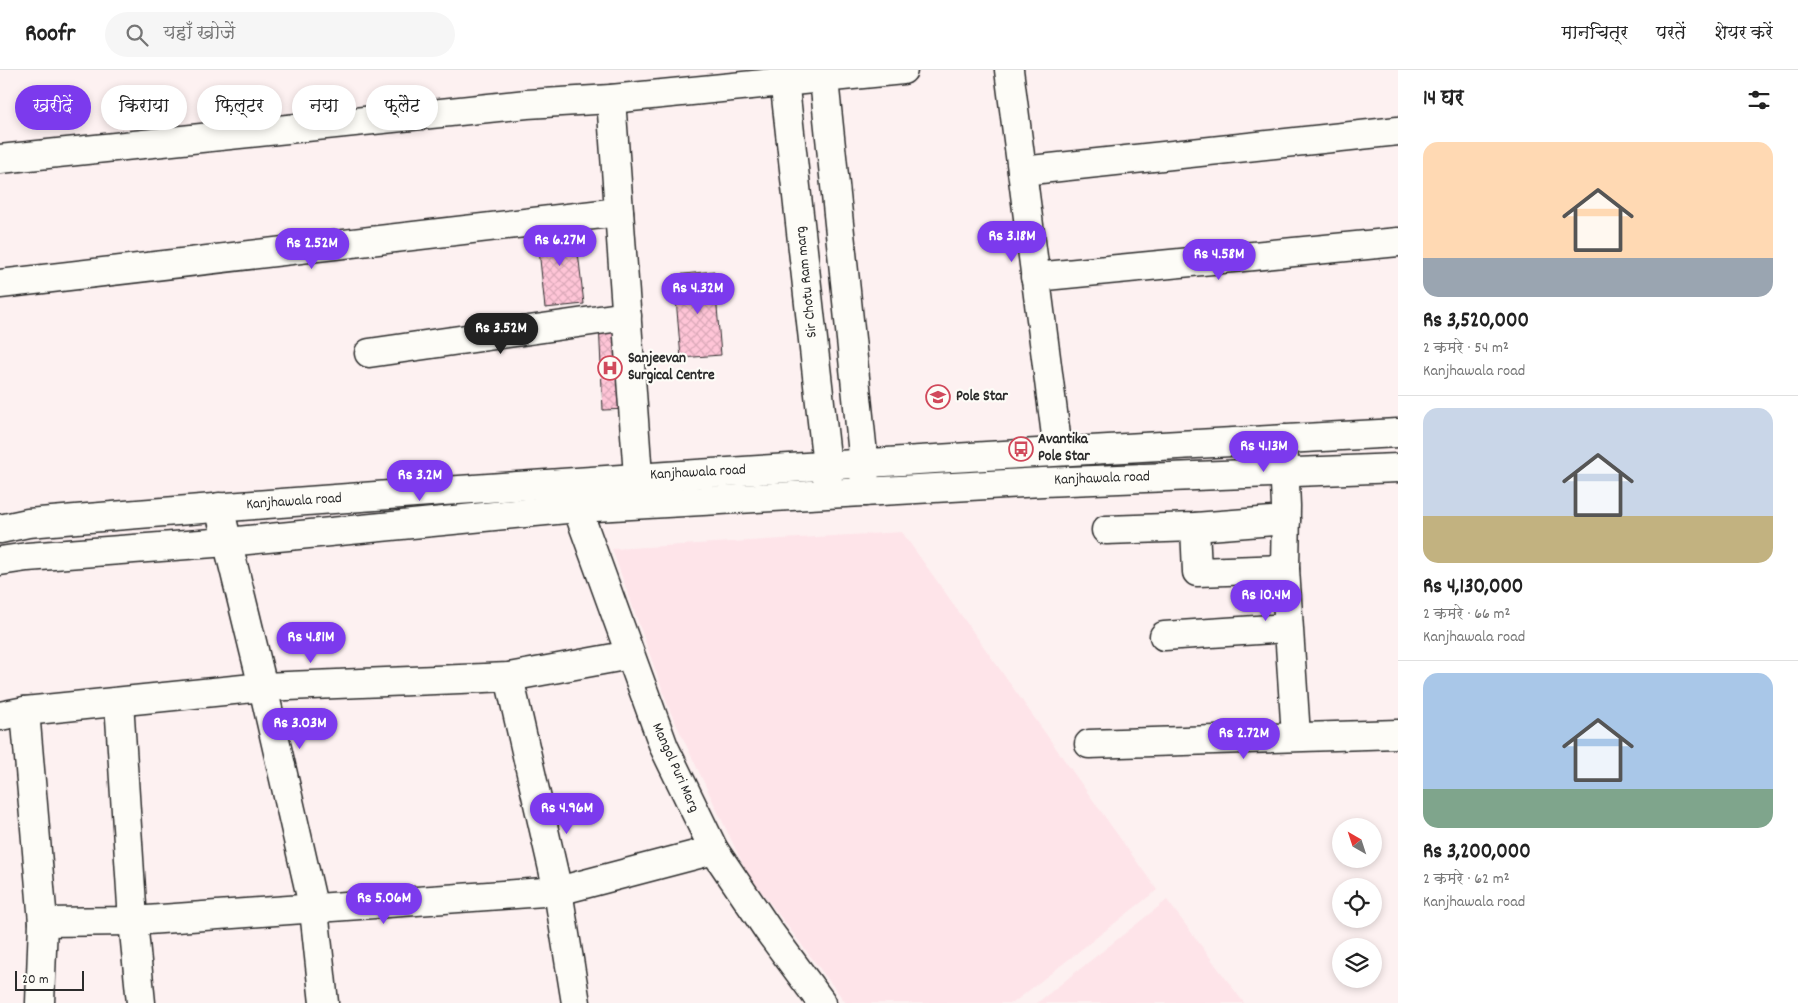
<!DOCTYPE html>
<html lang="hi">
<meta charset="utf-8">
<style>
:root{--surface:#fff;--page:#f6f6f6;--text:#222;--muted:#767676;--line:#e0e0e0;--accent:#7c3aed}
body{margin:0;font-family:Dekko,"Playpen Sans Deva",sans-serif;background:var(--page);color:var(--text);height:100vh;display:flex;flex-direction:column;font-size:19px;white-space:nowrap}
*{box-sizing:border-box;margin:0}
p{font-size:16px;color:var(--muted)}
.icon{flex:none;width:28px;height:28px;fill:none;stroke:currentColor;stroke-width:2;stroke-linecap:round;stroke-linejoin:round}
.map{position:relative;flex:1;overflow:hidden}
.details{display:flex;flex-direction:column;background:var(--surface);width:400px}
.details>*{flex:none}
.top-card{position:absolute;left:15px;top:15px;width:475px;height:45px;display:flex;gap:10px}
.needle{width:32px;rotate:321deg}
.tools{position:absolute;left:1332px;top:748px;display:grid;gap:10px}
.tools a{display:grid;place-items:center;width:50px;height:50px;border-radius:50%;background:var(--surface);box-shadow:0 2px 8px #0003;font-size:25px}
.scale{position:absolute;left:15px;bottom:12px;width:69px;box-sizing:border-box;padding-left:5px;border:2px solid #2b2b2b;border-top:0;font-size:14px;line-height:18px;white-space:nowrap;color:#2b2b2b;-webkit-text-stroke:4px #fdfcf7;paint-order:stroke}
.price{position:absolute;translate:-50% -42px;padding:0 11px;border-radius:18px;background:var(--accent);color:#fff;font-size:16px;line-height:32px;filter:drop-shadow(0 1px 2px #0008)}
.price::after{content:'';position:absolute;left:50%;top:30px;width:15px;height:11px;margin-left:-8px;background:inherit;clip-path:polygon(0 0,100% 0,50% 100%)}
.price.active{background:#222;color:#fff}
ul{padding:0;list-style:none}
li{display:grid;align-content:center;gap:10px;height:265px;padding:0 25px}
li+li{border-top:1px solid var(--line)}
li span{display:grid;place-items:center;height:155px;border-radius:15px;color:#555}
li>.icon{margin-inline-start:auto}
span .icon{width:90px;height:90px;fill:#fffc;stroke-width:1}
li b{font-size:21px}
h2{display:flex;justify-content:space-between;align-items:center;height:60px;padding:0 25px;font-size:21px}
.chip{padding:0 18px;border-radius:22px;background:var(--surface);box-shadow:0 2px 8px #0003;font-size:18px;line-height:45px}
.chip.active{background:var(--accent);color:#fff}
header{display:flex;align-items:center;gap:30px;box-sizing:border-box;height:70px;padding:0 25px;background:var(--surface);border-bottom:1px solid var(--line)}
header strong{font-size:24px}
nav{display:flex;gap:28px;margin-inline-start:auto;font-size:18px}
.search{width:350px;height:45px;background:var(--page);display:flex;align-items:center;gap:12px;box-sizing:border-box;padding:0 18px;border-radius:28px;color:var(--muted);font-size:19px}
main{display:flex;flex:1;min-height:0}
.map>svg:first-child{display:block}
.built{fill:#fee4e9}
.building{fill:url(#building-cross-hatch);stroke:#2b2b2b}
.lines{fill:none;stroke-linecap:round;stroke-linejoin:round}
.minor-casing{stroke:#2b2b2b;stroke-width:31}
.major-casing{stroke:#2b2b2b;stroke-width:31}
.minor{stroke:#fdfcf7;stroke-width:28}
.major{stroke:#fdfcf7;stroke-width:28}
.labels{text-anchor:middle;dominant-baseline:central;stroke-width:4.5;stroke-linejoin:round;paint-order:stroke}
.street-label{font-size:15px;fill:#2b2b2b;stroke:#fdfcf7}
.poi-label{font-size:15px;font-weight:bold;fill:#2b2b2b;stroke:#fdfcf7;text-anchor:start}
</style>
<header>
<strong>Roofr</strong>
<div class="search"><svg class="icon" aria-label="search" viewBox="0 0 24 24"><circle cx="10" cy="10" r="6"/><path d="M15 15l6 6"/></svg>यहाँ खोजें</div>
<nav><a>मानचित्र</a><a>परतें</a><a>शेयर करें</a></nav>
</header>
<main>
<div class="map">
<svg width="1398" height="933" viewBox="0 0 1398 933">
<defs>
<pattern id="building-cross-hatch" width="8" height="8" patternUnits="userSpaceOnUse" patternTransform="scale(1.25)"><rect width="8" height="8" fill="#ffc5d7"/><path d="M0 0l8 8M0 8l8-8" fill="none" stroke="#dba9b9"/></pattern>
</defs>
<rect width="100%" height="100%" fill="#fdf1f1"/>
<filter id="ink" filterUnits="userSpaceOnUse"><feTurbulence type="fractalNoise" baseFrequency=".02" numOctaves="2"/><feDisplacementMap in="SourceGraphic" scale="10" xChannelSelector="R" yChannelSelector="G"/><feConvolveMatrix kernelMatrix="1 2 1 2 8 2 1 2 1" color-interpolation-filters="sRGB"/></filter>
<g filter="url(#ink)">
<g class="built">
<polygon points="902,462 1157,820 1013,933 846,933 747,803 670,641 612,479"/>
<polygon points="1167,830 1244,933 1037,933"/>
</g>
<g class="building">
<polygon points="575,156 584,234 545,238 537,160"/>
<polygon points="714,201 721,285 681,288 674,205"/>
<polygon points="624,252 628,339 603,340 599,253"/>
</g>
<g class="lines">
<g class="minor-casing">
<g id="minor">
<polyline points="783,0 827,396 828,420"/>
<polyline points="823,0 864,394 865,422"/>
<polyline points="1009,0 1058,381"/>
<polyline points="611,29 638,406"/>
<polyline points="0,89 527,34 611,29 903,0"/>
<polyline points="1022,101 1398,61"/>
<polyline points="1035,207 1398,172"/>
<polyline points="0,214 619,142"/>
<polyline points="369,283 627,246"/>
<polyline points="1283,369 1286,436 1285,499 1296,666"/>
<polyline points="219,437 263,617 314,840 324,933"/>
<polyline points="577,438 664,677 714,780 768,860 822,933"/>
<polyline points="1195,457 1197,502 1285,499"/>
<polyline points="1106,460 1195,457 1286,450"/>
<polyline points="1164,566 1288,558"/>
<polyline points="509,607 558,821 576,933"/>
<polyline points="119,632 133,851 141,933"/>
<polyline points="25,641 43,852 40,933"/>
<polyline points="0,646 25,641 263,617 509,607 630,585"/>
<polyline points="1089,674 1398,664"/>
<polyline points="43,852 133,851 558,821 714,780"/>
</g>
</g>
<g class="major-casing">
<g id="major">
<path d="M 0,459 L 28,453 C 484,415 941,387 1398,363"/>
<polyline points="0,491 27,487 227,472 577,438 1043,412 1398,398"/>
</g>
</g>
<use href="#minor" class="minor"/>
<use href="#major" class="major"/>
</g>
</g>
<defs>
<g id="hospital-ring" transform="scale(1.25)"><circle r="9.5" fill="#fdfcf7" stroke="#d1495b" stroke-width="1.5"/><path d="M-5-5h3v3.5h4V-5h3V5h-3V1.5h-4V5h-3Z" fill="#d1495b"/></g>
<g id="school-ring" transform="scale(1.25)"><circle r="9.5" fill="#fdfcf7" stroke="#d1495b" stroke-width="1.5"/><path d="M0-5L7-2L0 1L-7-2ZM-4 1L0 2.5L4 1V4Q0 6-4 4Z" fill="#d1495b"/></g>
<g id="bus-ring" transform="scale(1.25)"><circle r="9.5" fill="#fdfcf7" stroke="#d1495b" stroke-width="1.5"/><path d="M-5-6H5V4H4V6H2V4H-2V6H-4V4H-5ZM-3.5-4V0h7V-4ZM-3.5 1.2v1.5H-2V1.2ZM2 1.2v1.5H3.5V1.2Z" fill="#d1495b"/></g>
</defs>
<g fill-rule="evenodd">
<use href="#hospital-ring" x="610" y="298"/>
<use href="#school-ring" x="938" y="327"/>
<use href="#bus-ring" x="1021" y="379"/>
</g>
<g class="labels">
<g class="street-label">
<text transform="translate(807 212) rotate(-96)">Sir Chotu Ram marg</text>
<text transform="translate(698 403) rotate(-3)">Kanjhawala road</text>
<text transform="translate(1102 409) rotate(-2)">Kanjhawala road</text>
<text transform="translate(294 432) rotate(-4)">Kanjhawala road</text>
<text transform="translate(675 698) rotate(66)">Mangol Puri Marg</text>
</g>
<g class="poi-label">
<text x="628" y="289">Sanjeevan<tspan x="628" dy="17">Surgical Centre</tspan></text>
<text x="956" y="327">Pole Star</text>
<text x="1038" y="370">Avantika<tspan x="1038" dy="17">Pole Star</tspan></text>
</g>
</g>
</svg>
<div class="tools">
<a><svg class="needle" viewBox="-14 -14 28 28"><path d="M0-13l5 13h-10z" fill="#e53935"/><path d="M0 13l5-13h-10z" fill="#767676"/></svg></a>
<a><svg class="icon" aria-label="locate" viewBox="0 0 24 24"><circle cx="12" cy="12" r="6"/><path d="M12 2v4M12 18v4M2 12h4M18 12h4"/></svg></a>
<a><svg class="icon" aria-label="layers" viewBox="0 0 24 24"><path d="M12 4l9 5-9 5-9-5zM3 14l9 5 9-5"/></svg></a>
</div>
<div class="scale">20 m</div>
<b class="price" style="left:1012px;top:193px">Rs 3.18M</b>
<b class="price" style="left:560px;top:197px">Rs 6.27M</b>
<b class="price" style="left:312px;top:200px">Rs 2.52M</b>
<b class="price" style="left:1219px;top:211px">Rs 4.58M</b>
<b class="price" style="left:698px;top:245px">Rs 4.32M</b>
<b class="price active" style="left:501px;top:285px">Rs 3.52M</b>
<b class="price" style="left:1264px;top:403px">Rs 4.13M</b>
<b class="price" style="left:420px;top:432px">Rs 3.2M</b>
<b class="price" style="left:1266px;top:552px">Rs 10.4M</b>
<b class="price" style="left:311px;top:594px">Rs 4.81M</b>
<b class="price" style="left:300px;top:680px">Rs 3.03M</b>
<b class="price" style="left:1244px;top:690px">Rs 2.72M</b>
<b class="price" style="left:567px;top:765px">Rs 4.96M</b>
<b class="price" style="left:384px;top:855px">Rs 5.06M</b>
<div class="top-card">
<a class="chip active">खरीदें</a>
<a class="chip">किराया</a>
<a class="chip">फ़िल्टर</a>
<a class="chip">नया</a>
<a class="chip">फ़्लैट</a>
</div>
</div>
<section class="details">
<h2>14 घर<svg class="icon" aria-label="filters" viewBox="0 0 24 24"><path d="M4 7h16M4 17h16"/><circle cx="9" cy="7" r="2"/><circle cx="15" cy="17" r="2"/></svg></h2>
<ul>
<li><span style="background:linear-gradient(#ffd9b3 75%,#9aa5b1 0)"><svg class="icon" aria-label="home" viewBox="0 0 24 24"><path d="M3 11l9-7 9 7M6 9v11h12V9"/></svg></span><div><b>Rs 3,520,000</b><p>2 कमरे · 54 m²</p><p>Kanjhawala road</p></div></li>
<li><span style="background:linear-gradient(#c9d6e8 70%,#c2b280 0)"><svg class="icon" aria-label="home" viewBox="0 0 24 24"><path d="M3 11l9-7 9 7M6 9v11h12V9"/></svg></span><div><b>Rs 4,130,000</b><p>2 कमरे · 66 m²</p><p>Kanjhawala road</p></div></li>
<li><span style="background:linear-gradient(#a9c7e8 75%,#7fa58c 0)"><svg class="icon" aria-label="home" viewBox="0 0 24 24"><path d="M3 11l9-7 9 7M6 9v11h12V9"/></svg></span><div><b>Rs 3,200,000</b><p>2 कमरे · 62 m²</p><p>Kanjhawala road</p></div></li>
</ul>
</section>
</main>
